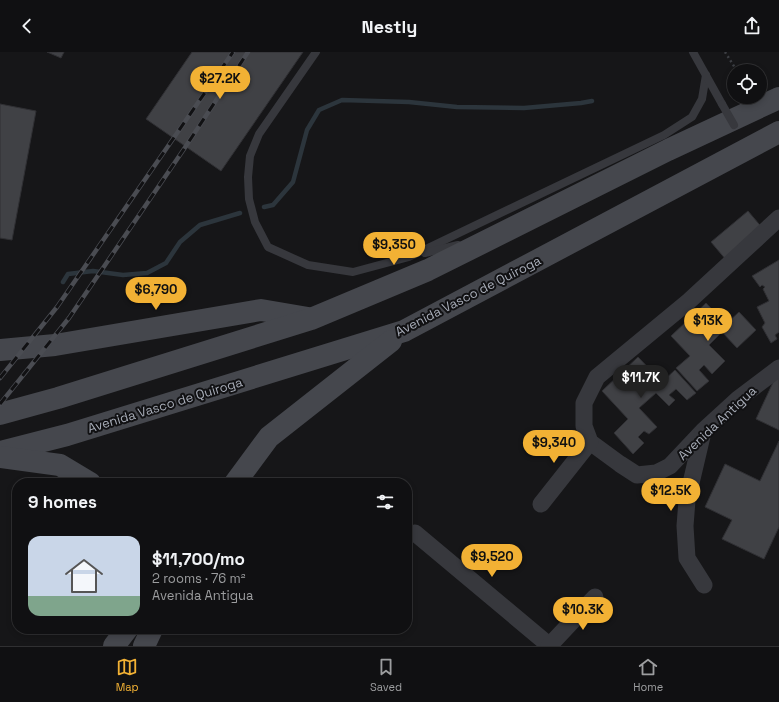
<!DOCTYPE html>
<meta charset="utf-8">
<style>
:root{--surface:#101012;--page:#19191b;--text:#f1f3f6;--muted:#9c9d9f;--line:#303032;--accent:#f2b134}
body{margin:0;font-family:"Space Grotesk",sans-serif;background:var(--page);color:var(--text);height:100vh;display:flex;flex-direction:column;font-size:15px;white-space:nowrap}
*{box-sizing:border-box;margin:0}
p{font-size:13px;color:var(--muted)}
.icon{flex:none;width:22px;height:22px;fill:none;stroke:currentColor;stroke-width:2;stroke-linecap:round;stroke-linejoin:round}
.map{position:relative;flex:1;overflow:hidden}
.drawer{position:absolute;left:12px;top:426px;width:400px;height:156px;display:flex;flex-direction:column;background:var(--surface);border-radius:16px;box-shadow:0 2px 6px #0003,0 0 0 1px var(--line)}
.drawer>*{flex:none}
.tools{position:absolute;left:727px;top:12px;display:grid;gap:8px}
.tools a{display:grid;place-items:center;width:40px;height:40px;border-radius:50%;background:var(--surface);box-shadow:0 2px 6px #0003,0 0 0 1px var(--line);font-size:20px}
.price{position:absolute;translate:-50% -34px;padding:0 9px;border-radius:14px;background:var(--accent);color:#111;font-size:13px;line-height:26px;filter:drop-shadow(0 1px 2px #0008)}
.price::after{content:'';position:absolute;left:50%;top:24px;width:12px;height:9px;margin-left:-6px;background:inherit;clip-path:polygon(0 0,100% 0,50% 100%)}
.price.selected{background:#222;color:#fff}
ul{padding:0;list-style:none}
li{display:flex;align-items:center;gap:12px;height:100px;padding:0 16px}
li span{display:grid;place-items:center;flex:none;width:112px;height:80px;border-radius:12px;color:#555}
li>.icon{margin-inline-start:auto}
span .icon{width:48px;height:48px;fill:#fffc;stroke-width:1}
li b{font-size:17px}
h2{display:flex;justify-content:space-between;align-items:center;height:48px;padding:0 16px;font-size:17px}
header{display:flex;justify-content:space-between;align-items:center;height:52px;padding:0 16px;background:var(--surface);font-size:18px;font-weight:700}
.tab-bar{display:flex;justify-content:space-around;align-items:center;height:56px;border-top:1px solid var(--line);background:var(--surface);font-size:11px;color:var(--muted)}
.tab-bar a{display:grid;justify-items:center;gap:2px}
.tab-bar .selected{color:var(--accent)}
.map>svg:first-child{display:block}
.lines{fill:none;stroke-linecap:round;stroke-linejoin:round}
.stream{stroke:#2c353c;stroke-width:4.5}
.building{fill:#404145;stroke:#303034}
.path{stroke:#3d3f44;stroke-width:2.5;stroke-dasharray:2 3;stroke-linecap:butt}
.lane{stroke:#37383d;stroke-width:8}
.street{stroke:#37383d;stroke-width:17}
.secondary{stroke:#45474d;stroke-width:22}
.rail-casing{stroke:#4a4c52;stroke-width:4.5}
.rail{stroke:#111113;stroke-width:3;stroke-dasharray:9;stroke-linecap:butt}
.lane-bridge{stroke:#37383d;stroke-width:8}
.labels{text-anchor:middle;dominant-baseline:central;stroke-width:4;stroke-linejoin:round;paint-order:stroke}
.street-label{font-size:13px;fill:#a8adb8;stroke:#111113}
</style>
<header><svg class="icon" aria-label="back" viewBox="0 0 24 24"><path d="M15 5l-7 7 7 7"/></svg>Nestly<svg class="icon" aria-label="share" viewBox="0 0 24 24"><path d="M12 15V3M7 8l5-5 5 5M5 13v7h14v-7"/></svg></header>
<div class="map">
<svg width="779" height="594" viewBox="0 0 779 594">
<rect width="100%" height="100%" fill="#161618"/>
<g class="lines">
<g class="stream">
<polyline points="264,155 273,153 293,130 307,78 319,58 342,48 409,50 457,55 524,56 581,51 592,49"/>
<polyline points="63,230 68,222 93,219 123,223 147,221 166,211 180,190 200,173 240,161"/>
</g>
</g>
<g class="building">
<polygon points="47,0 64,0 61,6"/>
<polygon points="192,0 303,0 221,119 146,67"/>
<polygon points="0,52 36,59 12,188 0,186"/>
<polygon points="748,159 764,178 727,209 711,190"/>
<polygon points="779,208 779,280 775,283 777,287 771,291 762,275 765,271 757,255 769,249 763,237 765,235 762,233 760,235 752,224"/>
<polygon points="706,251 726,272 739,260 756,278 737,296 722,280 709,293 725,309 712,322 704,313 699,318 709,329 697,339 676,316 690,304 671,284"/>
<polygon points="638,305 662,330 675,318 696,341 687,348 676,337 669,343 675,348 669,354 656,341 639,356 657,375 649,382 644,379 638,385 644,391 633,402 614,381 628,367 602,339"/>
<polygon points="776,324 779,325 779,378 756,367"/>
<polygon points="779,389 779,475 764,507 722,487 732,468 705,455 725,412 760,429"/>
</g>
<g class="lines">
<polyline class="path" points="725,0 737,19"/>
<g class="lane">
<polyline points="316,0 259,82 250,104 248,125 249,147 255,170 268,195 308,213 353,220 409,205 664,83 692,65 702,47 706,23"/>
<polyline points="693,0 722,52"/>
<polyline points="425,201 458,193"/>
</g>
<g class="street">
<polyline points="779,166 689,249 597,325 584,351 584,374 590,390 620,412 637,423 656,421 670,414 703,379 738,347 779,316"/>
<polyline points="703,380 687,448 685,474 687,506 704,533"/>
<polyline points="541,452 590,390"/>
<polyline points="415,481 550,594"/>
<polyline points="549,594 595,545"/>
</g>
<g class="secondary">
<polyline points="0,298 55,293 261,258 308,266"/>
<polyline points="0,362 58,346 311,267 428,218 668,98 779,46"/>
<polyline points="0,400 67,383 404,279 779,80"/>
<polyline points="0,405 60,413 90,431"/>
<polyline points="235,431 269,385 391,289"/>
<polyline points="114,594 127,577"/>
<polyline points="144,594 152,577"/>
</g>
<g class="rail-casing">
<g id="rail">
<polyline points="0,326 57,255 233,0"/>
<polyline points="0,352 69,266 184,97 248,0"/>
</g>
</g>
<use href="#rail" class="rail"/>
<polyline class="lane-bridge" points="722,52 734,73"/>
</g>
<g class="labels">
<g class="street-label">
<text transform="translate(468 244) rotate(-27)">Avenida Vasco de Quiroga</text>
<text transform="translate(165 353) rotate(-17)">Avenida Vasco de Quiroga</text>
<text transform="translate(717 371) rotate(-43)">Avenida Antigua</text>
</g>
</g>
</svg>
<div class="tools">
<a><svg class="icon" aria-label="locate" viewBox="0 0 24 24"><circle cx="12" cy="12" r="6"/><path d="M12 2v4M12 18v4M2 12h4M18 12h4"/></svg></a>
</div>
<b class="price" style="left:220px;top:48px">$27.2K</b>
<b class="price" style="left:394px;top:214px">$9,350</b>
<b class="price" style="left:156px;top:259px">$6,790</b>
<b class="price" style="left:708px;top:290px">$13K</b>
<b class="price selected" style="left:641px;top:347px">$11.7K</b>
<b class="price" style="left:554px;top:412px">$9,340</b>
<b class="price" style="left:671px;top:460px">$12.5K</b>
<b class="price" style="left:492px;top:526px">$9,520</b>
<b class="price" style="left:583px;top:579px">$10.3K</b>
<section class="drawer">
<h2>9 homes<svg class="icon" aria-label="filters" viewBox="0 0 24 24"><path d="M4 7h16M4 17h16"/><circle cx="9" cy="7" r="2"/><circle cx="15" cy="17" r="2"/></svg></h2>
<ul>
<li><span style="background:linear-gradient(#c9d6e8 75%,#7fa58c 0)"><svg class="icon" aria-label="home" viewBox="0 0 24 24"><path d="M3 11l9-7 9 7M6 9v11h12V9"/></svg></span><div><b>$11,700/mo</b><p>2 rooms · 76 m²</p><p>Avenida Antigua</p></div></li>
</ul>
</section>
</div>
<nav class="tab-bar">
<a class="selected"><svg class="icon" aria-label="map" viewBox="0 0 24 24"><path d="M3 6l6-2 6 2 6-2v14l-6 2-6-2-6 2zM9 4v14M15 6v14"/></svg>Map</a>
<a><svg class="icon" aria-label="saved" viewBox="0 0 24 24"><path d="M7 4h10v16l-5-4-5 4z"/></svg>Saved</a>
<a><svg class="icon" aria-label="home" viewBox="0 0 24 24"><path d="M3 11l9-7 9 7M6 9v11h12V9"/></svg>Home</a>
</nav>
